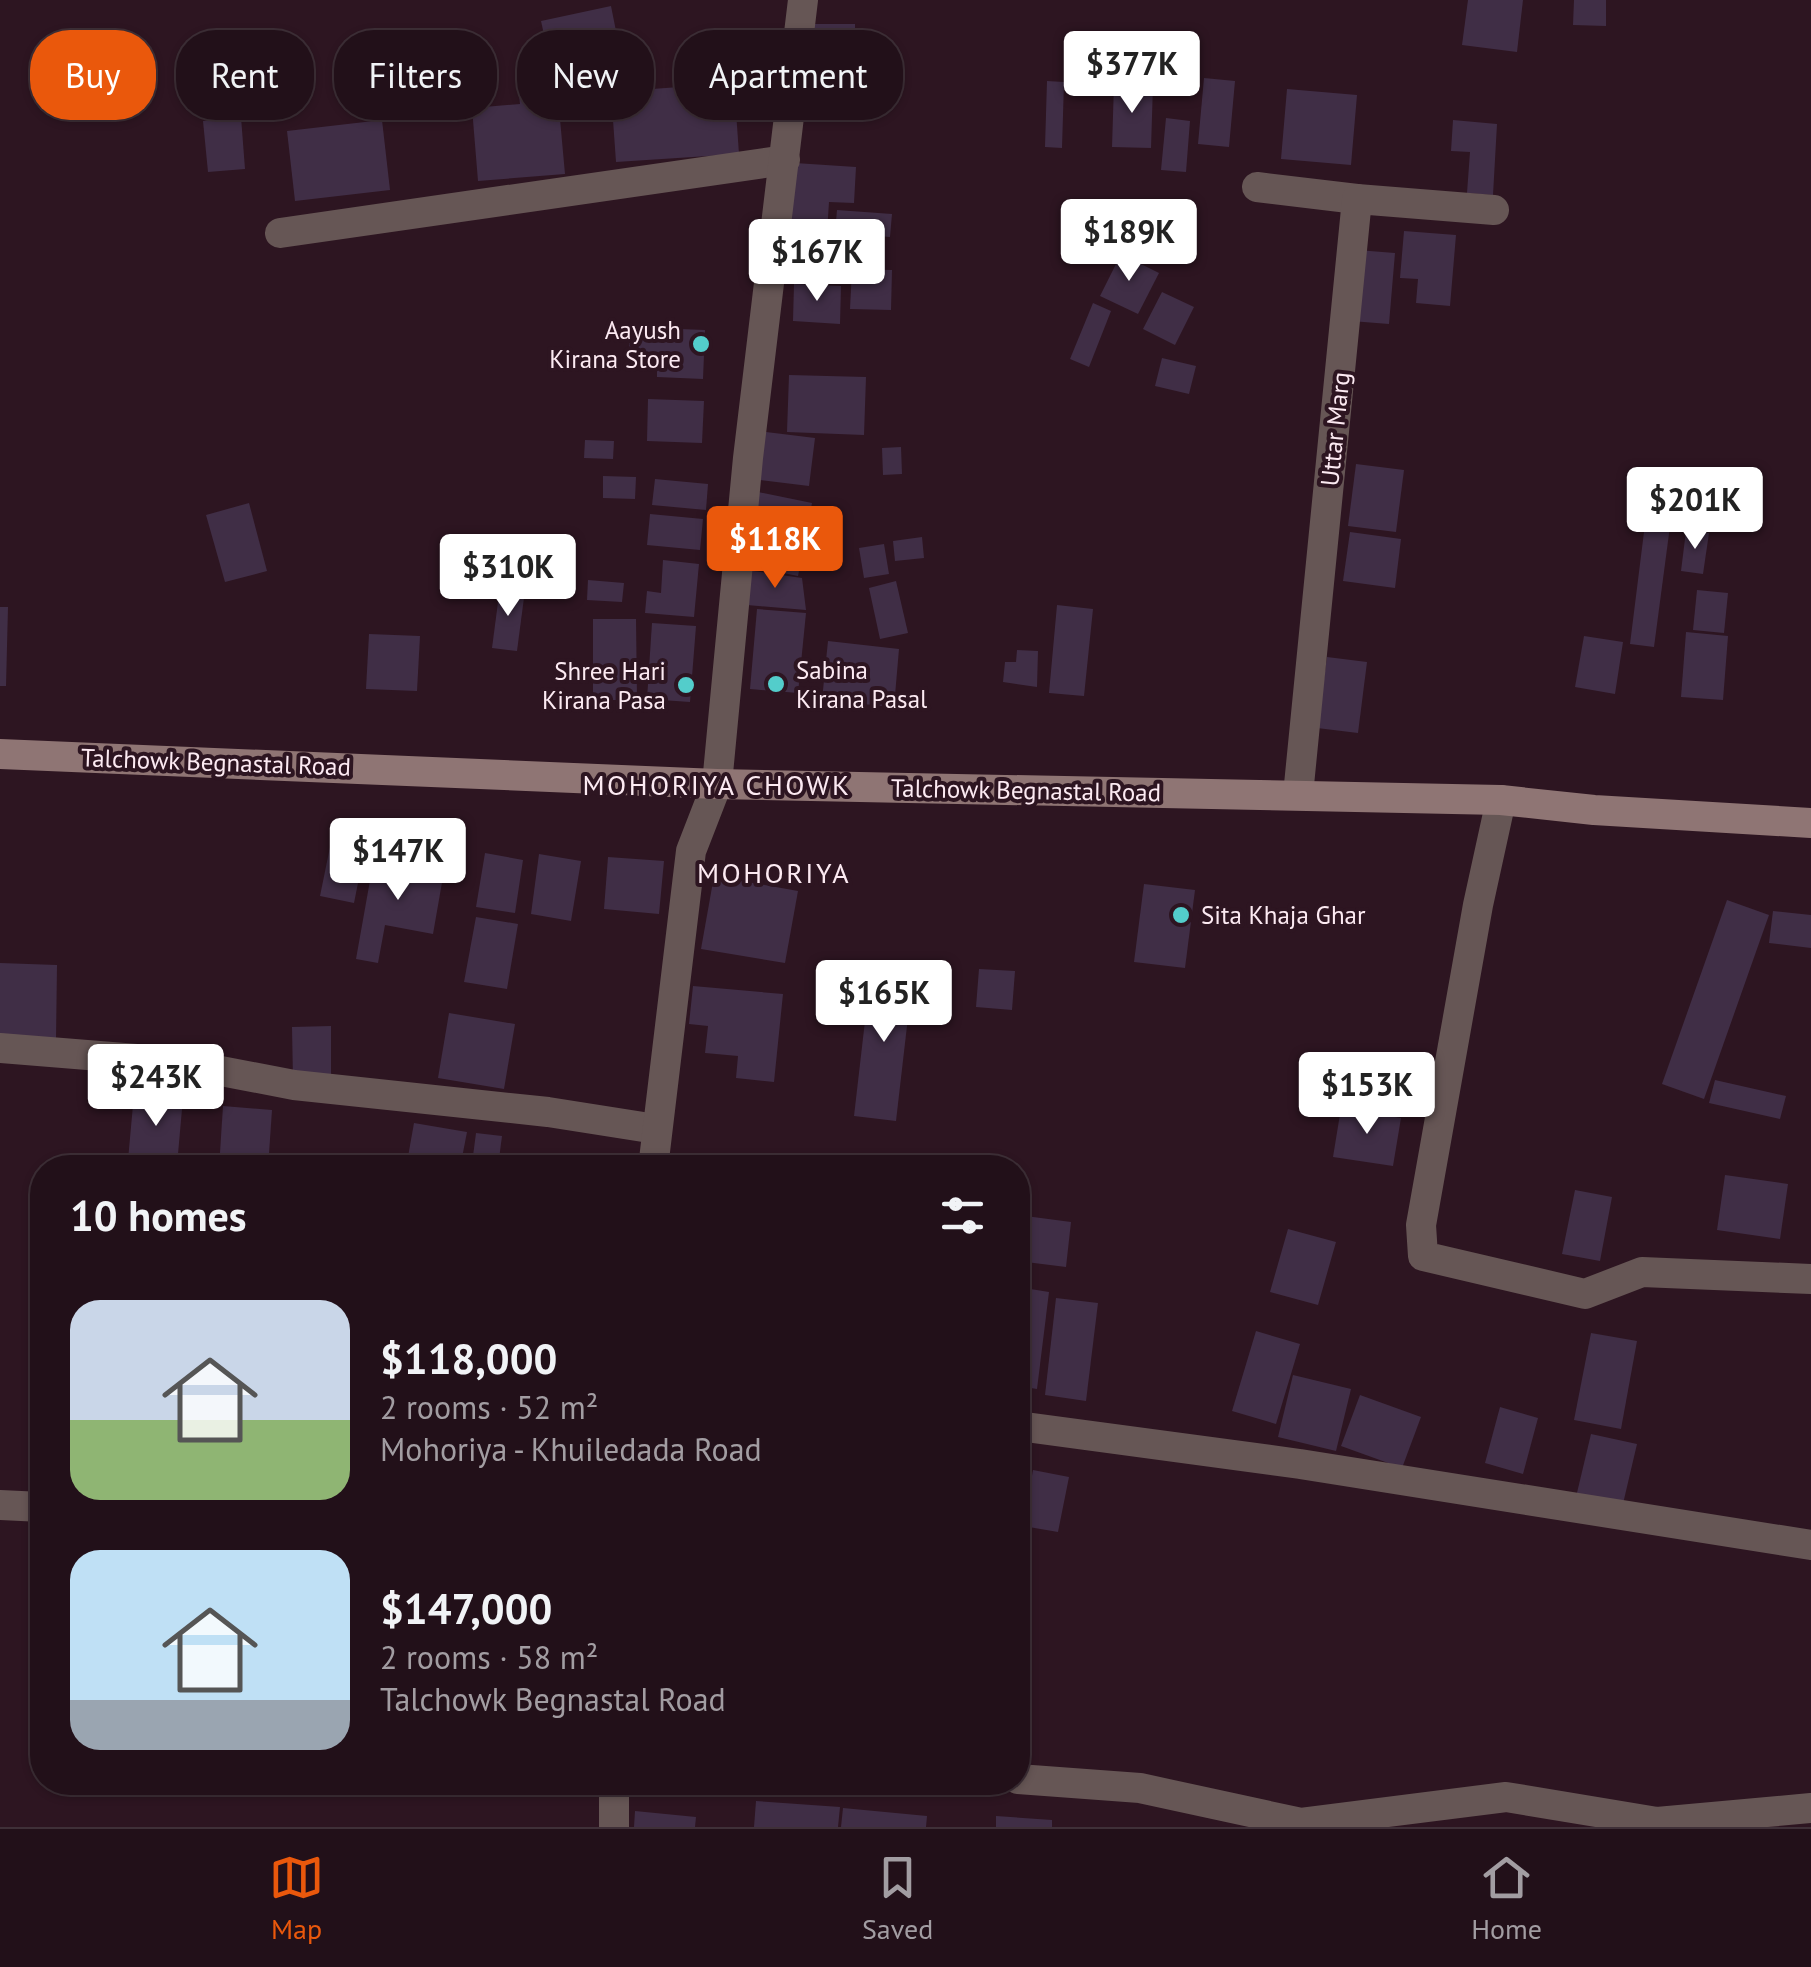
<!DOCTYPE html>
<meta charset="utf-8">
<style>
:root{--surface:#221019;--page:#2e1e26;--text:#f1f3f6;--muted:#a29da2;--line:#3f3038;--accent:#ea580c}
body{margin:0;font-family:"PT Sans",sans-serif;background:var(--page);color:var(--text);height:100vh;display:flex;flex-direction:column;font-size:38px;white-space:nowrap}
*{box-sizing:border-box;margin:0}
p{font-size:32px;color:var(--muted)}
.icon{flex:none;width:55px;height:55px;fill:none;stroke:currentColor;stroke-width:2;stroke-linecap:round;stroke-linejoin:round}
.map{position:relative;flex:1;overflow:hidden}
.sheet{position:absolute;left:30px;top:1155px;width:1000px;height:640px;display:flex;flex-direction:column;background:var(--surface);border-radius:40px;box-shadow:0 2px 8px #0004,0 0 0 2px var(--line)}
.sheet>*{flex:none}
.hud{position:absolute;left:30px;top:30px;width:1000px;height:90px;display:flex;gap:20px}
.price{position:absolute;translate:-50% -85px;padding:0 22px;border-radius:10px;background:#fff;color:#222;font-size:32px;line-height:65px;filter:drop-shadow(0 2px 5px #0008)}
.price::after{content:'';position:absolute;left:50%;top:60px;width:30px;height:22px;margin-left:-15px;background:inherit;clip-path:polygon(0 0,100% 0,50% 100%)}
.price.active{background:var(--accent);color:#fff}
ul{padding:0;list-style:none}
li{display:flex;align-items:center;gap:30px;height:250px;padding:0 40px}
li span{display:grid;place-items:center;flex:none;width:280px;height:200px;border-radius:30px;color:#555}
li>.icon{margin-inline-start:auto}
span .icon{width:120px;height:120px;fill:#fffc;stroke-width:1}
li b{font-size:42px}
h2{display:flex;justify-content:space-between;align-items:center;height:120px;padding:0 40px;font-size:42px}
.chip{padding:0 35px;border-radius:40px;background:var(--surface);box-shadow:0 2px 8px #0004,0 0 0 2px var(--line);font-size:35px;line-height:90px}
.chip.active{background:var(--accent);color:#fff}
.tab-bar{display:flex;justify-content:space-around;align-items:center;height:140px;border-top:2px solid var(--line);background:var(--surface);font-size:28px;color:var(--muted)}
.tab-bar a{display:grid;justify-items:center;gap:5px}
.tab-bar .active{color:var(--accent)}
.map>svg:first-child{display:block}
.building{fill:#402e46}
.lines{fill:none;stroke-linecap:round;stroke-linejoin:round}
.street{stroke:#665655;stroke-width:30}
.secondary{stroke:#8f7574;stroke-width:30}
.poi-dot{fill:#53cdcb;stroke:#2d1521;stroke-width:4}
.labels{text-anchor:middle;dominant-baseline:central;stroke-width:8;stroke-linejoin:round;paint-order:stroke}
.poi-label{font-size:25px;fill:#fceaf2;stroke:#2d1521;text-anchor:end}
.street-label{font-size:25px;fill:#fceaf2;stroke:#2d1521}
.neighbourhood-label{font-size:28px;letter-spacing:2.5px;fill:#fceaf2;stroke:#2d1521}
</style>
<div class="map">
<svg width="1811" height="1827" viewBox="0 0 1811 1827">
<rect width="100%" height="100%" fill="#2d1521"/>
<g class="building">
<polygon points="1468,0 1523,0 1517,52 1462,45"/>
<polygon points="1574,0 1606,0 1606,26 1573,25"/>
<polygon points="611,6 620,51 551,66 541,21"/>
<rect x="814" y="24" width="41" height="42"/>
<rect x="811" y="73" width="49" height="30"/>
<polygon points="556,75 565,174 478,181 472,108 520,104 517,78"/>
<polygon points="1204,78 1235,81 1229,147 1198,144"/>
<polygon points="1047,81 1064,82 1062,148 1045,147"/>
<polygon points="734,83 739,154 616,162 611,92"/>
<polygon points="1114,84 1153,85 1151,148 1112,147"/>
<polygon points="1287,89 1357,95 1351,165 1281,159"/>
<polygon points="241,117 245,169 208,172 203,121"/>
<polygon points="1166,118 1190,121 1186,172 1161,170"/>
<polygon points="382,120 390,190 295,201 287,131"/>
<polygon points="1453,120 1497,124 1493,195 1467,193 1470,152 1451,151"/>
<polygon points="795,163 856,167 854,203 829,202 827,233 790,230"/>
<polygon points="837,210 892,214 890,237 835,233"/>
<polygon points="1404,231 1456,235 1450,306 1416,303 1418,279 1400,278"/>
<polygon points="1357,250 1395,253 1389,324 1351,321"/>
<polygon points="1121,254 1159,273 1138,314 1100,296"/>
<polygon points="852,269 892,270 891,310 850,309"/>
<polygon points="794,284 841,286 840,324 793,321"/>
<polygon points="1162,292 1194,307 1175,345 1143,329"/>
<polygon points="1093,303 1111,311 1089,367 1070,359"/>
<polygon points="630,327 705,330 703,379 657,377 657,355 629,354"/>
<polygon points="1162,358 1196,366 1189,394 1155,386"/>
<polygon points="789,375 866,377 864,435 787,432"/>
<polygon points="648,399 704,401 702,443 647,441"/>
<polygon points="757,431 815,438 809,486 752,479"/>
<polygon points="585,440 614,441 613,459 584,458"/>
<polygon points="901,447 902,474 883,475 882,448"/>
<polygon points="1356,464 1404,470 1396,532 1348,526"/>
<polygon points="603,476 636,477 635,499 603,498"/>
<polygon points="655,479 708,484 706,510 652,505"/>
<polygon points="758,492 812,503 798,576 743,565"/>
<polygon points="249,503 267,571 225,582 206,515"/>
<polygon points="1647,508 1672,511 1654,647 1630,644"/>
<polygon points="650,514 703,519 700,550 647,545"/>
<polygon points="1686,531 1709,533 1703,574 1681,571"/>
<polygon points="1350,532 1401,539 1395,588 1343,581"/>
<polygon points="922,537 924,558 895,561 893,541"/>
<polygon points="884,544 889,574 864,578 859,548"/>
<polygon points="663,560 699,564 694,617 645,613 647,591 661,593"/>
<polygon points="747,570 802,578 806,610 747,605"/>
<polygon points="588,580 624,583 622,602 587,600"/>
<polygon points="896,581 908,633 880,639 869,588"/>
<polygon points="500,587 525,590 517,651 492,648"/>
<polygon points="1697,590 1728,593 1724,633 1693,630"/>
<polygon points="1057,605 1093,609 1084,696 1049,693"/>
<polygon points="0,607 8,607 6,686 0,686"/>
<polygon points="757,609 806,613 798,693 750,689"/>
<polygon points="593,619 636,619 637,700 593,700"/>
<polygon points="652,623 696,626 690,702 647,699"/>
<polygon points="1686,632 1728,636 1723,700 1681,697"/>
<polygon points="369,634 420,636 417,691 366,689"/>
<polygon points="1584,636 1623,642 1615,694 1575,687"/>
<polygon points="828,641 899,649 894,707 822,700"/>
<polygon points="1017,650 1038,651 1037,687 1003,682 1005,662 1016,662"/>
<polygon points="1327,657 1367,662 1358,733 1317,728"/>
<polygon points="330,847 364,853 354,903 320,896"/>
<polygon points="485,853 523,860 515,913 476,907"/>
<polygon points="539,854 581,861 571,921 531,914"/>
<polygon points="608,857 664,861 659,914 604,909"/>
<polygon points="374,858 444,871 433,934 385,925 378,963 356,959"/>
<polygon points="714,876 798,891 785,963 701,949"/>
<polygon points="1144,884 1195,890 1185,968 1134,962"/>
<polygon points="1727,900 1769,915 1704,1099 1662,1084"/>
<polygon points="1773,911 1811,915 1811,948 1769,943"/>
<polygon points="476,917 518,924 507,989 464,982"/>
<polygon points="0,963 57,965 56,1040 0,1039"/>
<polygon points="871,969 913,974 896,1121 854,1116"/>
<polygon points="979,969 1015,971 1012,1010 976,1007"/>
<polygon points="693,986 783,994 774,1082 736,1078 738,1056 705,1053 708,1026 689,1024"/>
<polygon points="449,1013 515,1024 504,1089 438,1078"/>
<polygon points="331,1026 331,1080 293,1080 292,1027"/>
<polygon points="1715,1080 1786,1096 1780,1119 1709,1103"/>
<polygon points="134,1094 183,1098 177,1165 128,1160"/>
<polygon points="223,1106 272,1110 268,1168 219,1168"/>
<polygon points="1341,1108 1401,1118 1393,1166 1333,1157"/>
<polygon points="414,1123 467,1132 460,1168 406,1168"/>
<polygon points="476,1133 502,1136 499,1159 473,1156"/>
<polygon points="1725,1175 1788,1184 1780,1239 1717,1230"/>
<polygon points="1575,1190 1612,1197 1600,1261 1562,1254"/>
<polygon points="1018,1215 1071,1222 1066,1267 1018,1261"/>
<polygon points="1288,1229 1336,1242 1318,1305 1270,1292"/>
<polygon points="1018,1287 1049,1292 1037,1389 1018,1386"/>
<polygon points="1056,1298 1098,1303 1086,1401 1045,1395"/>
<polygon points="1256,1331 1300,1344 1276,1424 1232,1411"/>
<polygon points="1591,1333 1637,1341 1621,1429 1574,1420"/>
<polygon points="1293,1375 1351,1389 1336,1451 1278,1437"/>
<polygon points="1360,1395 1421,1417 1402,1468 1341,1446"/>
<polygon points="1500,1407 1538,1418 1523,1474 1485,1463"/>
<polygon points="41,1425 42,1425 42,1474 31,1472"/>
<polygon points="1591,1434 1637,1444 1622,1508 1576,1497"/>
<polygon points="1033,1470 1069,1477 1058,1532 1023,1526"/>
<polygon points="756,1801 840,1807 838,1827 754,1827"/>
<polygon points="843,1808 927,1816 926,1827 841,1827"/>
<polygon points="635,1811 696,1817 695,1827 634,1827"/>
<polygon points="996,1816 1052,1820 1052,1827 996,1827"/>
</g>
<g class="lines">
<g class="street">
<polyline points="1257,187 1357,199"/>
<polyline points="280,233 785,160"/>
<polyline points="1298,795 1357,199 1494,210"/>
<polyline points="1501,800 1478,905 1421,1225 1423,1256 1585,1294 1642,1272 1811,1279"/>
<polyline points="0,1048 174,1062 294,1085 548,1112 656,1129"/>
<polyline points="653,1168 691,851 717,784 748,458 803,0"/>
<polyline points="1018,1426 1300,1464 1811,1545"/>
<polyline points="0,1505 42,1507"/>
<polyline points="1018,1779 1140,1788 1301,1823 1506,1797 1657,1822 1811,1808"/>
<polyline points="614,1782 614,1827"/>
</g>
<polyline class="secondary" points="0,754 717,784 1501,800 1594,810 1811,823"/>
</g>
<g class="poi-dot">
<circle cx="701" cy="344" r="10"/>
<circle cx="776" cy="684" r="10"/>
<circle cx="686" cy="685" r="10"/>
<circle cx="1181" cy="915" r="10"/>
</g>
<g class="labels">
<g class="poi-label">
<text x="681" y="330">Aayush<tspan x="681" dy="29">Kirana Store</tspan></text>
<text x="796" y="670" text-anchor="start">Sabina<tspan x="796" dy="29">Kirana Pasal</tspan></text>
<text x="666" y="671">Shree Hari<tspan x="666" dy="29">Kirana Pasa</tspan></text>
<text x="1201" y="915" text-anchor="start">Sita Khaja Ghar</text>
</g>
<g class="street-label">
<text transform="translate(1335 429) rotate(-84)">Uttar Marg</text>
<text transform="translate(216 762) rotate(2)">Talchowk Begnastal Road</text>
<text transform="translate(1026 790) rotate(1)">Talchowk Begnastal Road</text>
</g>
<g class="neighbourhood-label">
<text x="717" y="784">MOHORIYA CHOWK</text>
<text x="774" y="872">MOHORIYA</text>
</g>
</g>
</svg>
<b class="price" style="left:1132px;top:116px">$377K</b>
<b class="price" style="left:1129px;top:284px">$189K</b>
<b class="price" style="left:817px;top:304px">$167K</b>
<b class="price" style="left:1695px;top:552px">$201K</b>
<b class="price active" style="left:775px;top:591px">$118K</b>
<b class="price" style="left:508px;top:619px">$310K</b>
<b class="price" style="left:398px;top:903px">$147K</b>
<b class="price" style="left:884px;top:1045px">$165K</b>
<b class="price" style="left:156px;top:1129px">$243K</b>
<b class="price" style="left:1367px;top:1137px">$153K</b>
<div class="hud">
<a class="chip active">Buy</a>
<a class="chip">Rent</a>
<a class="chip">Filters</a>
<a class="chip">New</a>
<a class="chip">Apartment</a>
</div>
<section class="sheet">
<h2>10 homes<svg class="icon" aria-label="filters" viewBox="0 0 24 24"><path d="M4 7h16M4 17h16"/><circle cx="9" cy="7" r="2"/><circle cx="15" cy="17" r="2"/></svg></h2>
<ul>
<li><span style="background:linear-gradient(#c9d6e8 60%,#8fb573 0)"><svg class="icon" aria-label="home" viewBox="0 0 24 24"><path d="M3 11l9-7 9 7M6 9v11h12V9"/></svg></span><div><b>$118,000</b><p>2 rooms · 52 m²</p><p>Mohoriya - Khuiledada Road</p></div></li>
<li><span style="background:linear-gradient(#bfe0f5 75%,#9aa5b1 0)"><svg class="icon" aria-label="home" viewBox="0 0 24 24"><path d="M3 11l9-7 9 7M6 9v11h12V9"/></svg></span><div><b>$147,000</b><p>2 rooms · 58 m²</p><p>Talchowk Begnastal Road</p></div></li>
</ul>
</section>
</div>
<nav class="tab-bar">
<a class="active"><svg class="icon" aria-label="map" viewBox="0 0 24 24"><path d="M3 6l6-2 6 2 6-2v14l-6 2-6-2-6 2zM9 4v14M15 6v14"/></svg>Map</a>
<a><svg class="icon" aria-label="saved" viewBox="0 0 24 24"><path d="M7 4h10v16l-5-4-5 4z"/></svg>Saved</a>
<a><svg class="icon" aria-label="home" viewBox="0 0 24 24"><path d="M3 11l9-7 9 7M6 9v11h12V9"/></svg>Home</a>
</nav>
